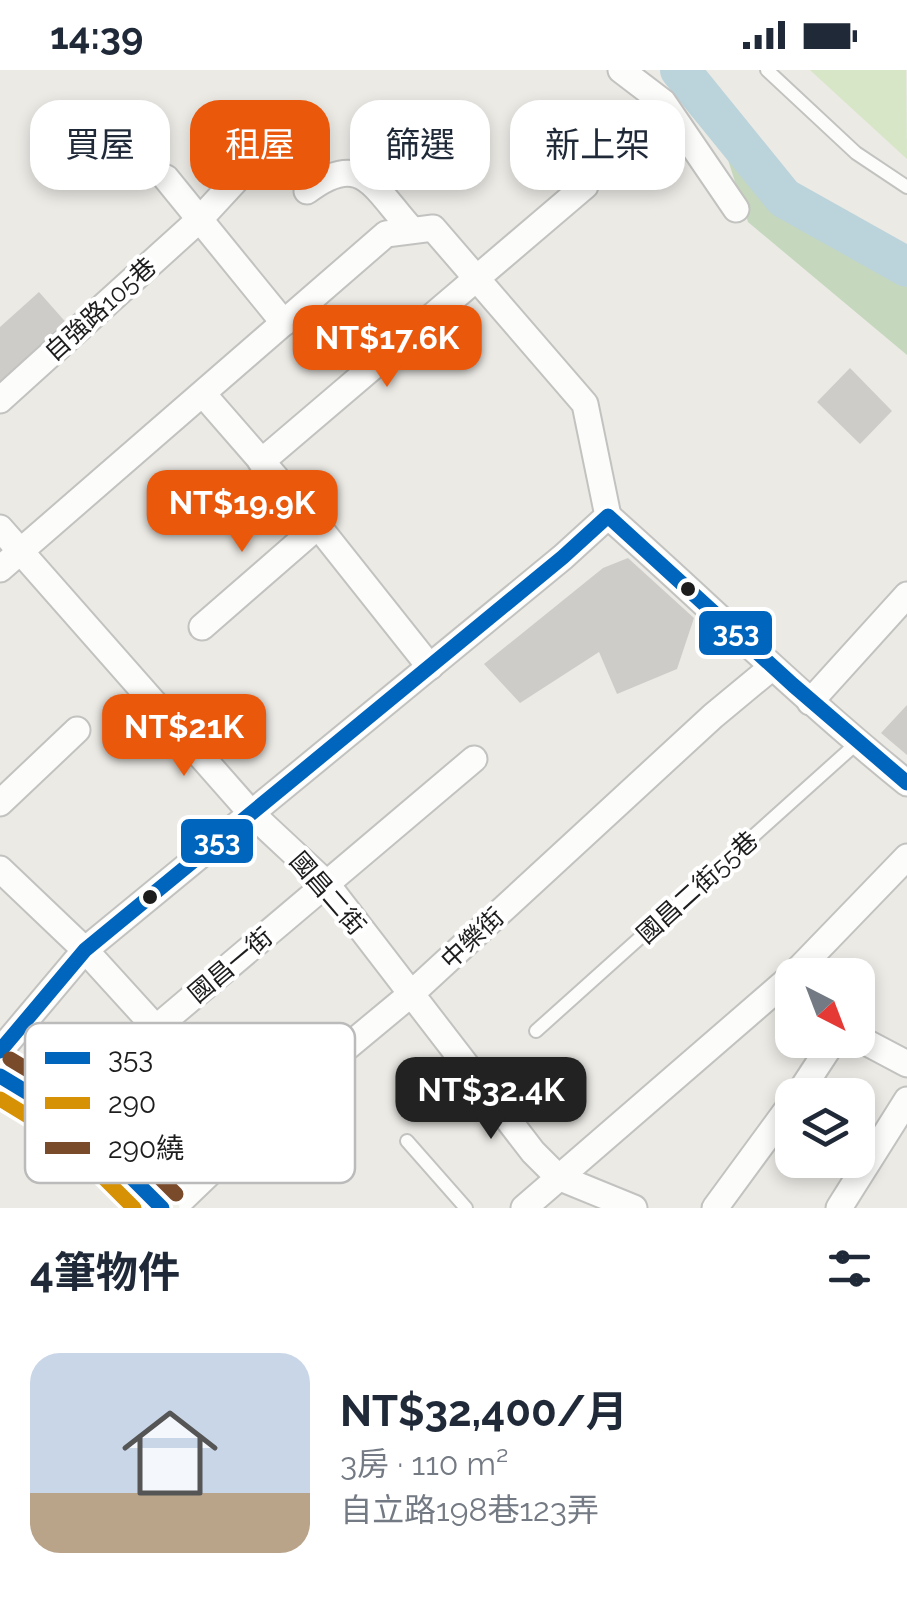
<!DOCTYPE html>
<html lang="zh-TW">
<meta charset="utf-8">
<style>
:root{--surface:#fff;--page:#f6f6f7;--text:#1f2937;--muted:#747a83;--accent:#ea580c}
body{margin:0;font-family:Raleway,"Noto Sans TC",sans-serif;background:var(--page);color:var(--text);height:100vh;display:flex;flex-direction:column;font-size:38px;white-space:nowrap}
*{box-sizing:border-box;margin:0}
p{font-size:32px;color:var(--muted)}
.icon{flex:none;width:55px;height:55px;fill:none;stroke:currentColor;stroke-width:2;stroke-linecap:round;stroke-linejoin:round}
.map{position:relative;height:1138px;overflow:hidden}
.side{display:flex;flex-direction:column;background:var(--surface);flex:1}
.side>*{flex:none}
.top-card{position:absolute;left:30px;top:30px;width:848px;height:90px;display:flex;gap:20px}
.needle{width:65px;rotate:138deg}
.tools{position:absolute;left:775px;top:888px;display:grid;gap:20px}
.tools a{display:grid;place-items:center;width:100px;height:100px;border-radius:20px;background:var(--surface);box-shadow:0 5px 15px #0003;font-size:50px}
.price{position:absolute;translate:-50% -85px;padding:0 22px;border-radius:20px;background:var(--accent);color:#fff;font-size:32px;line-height:65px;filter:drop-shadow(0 2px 5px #0008)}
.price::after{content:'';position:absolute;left:50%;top:60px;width:30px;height:22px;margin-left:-15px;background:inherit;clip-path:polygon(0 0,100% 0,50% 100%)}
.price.selected{background:#222;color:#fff}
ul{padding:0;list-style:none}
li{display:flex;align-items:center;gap:30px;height:250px;padding:0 30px}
li span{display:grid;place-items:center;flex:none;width:280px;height:200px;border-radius:30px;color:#555}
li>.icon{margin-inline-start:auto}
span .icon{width:120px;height:120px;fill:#fffc;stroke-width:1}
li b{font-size:42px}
h2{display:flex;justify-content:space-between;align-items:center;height:120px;padding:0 30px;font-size:42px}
.chip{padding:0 35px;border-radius:30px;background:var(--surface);box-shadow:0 5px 15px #0003;font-size:35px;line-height:90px}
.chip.selected{background:var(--accent);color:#fff}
.status{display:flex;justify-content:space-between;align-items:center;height:70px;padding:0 50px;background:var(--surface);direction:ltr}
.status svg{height:28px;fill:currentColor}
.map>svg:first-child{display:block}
.grass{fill:#d6e6c6}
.forest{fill:#c5d8bd}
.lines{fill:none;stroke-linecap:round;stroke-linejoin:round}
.river{stroke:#bbd3db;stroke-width:40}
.building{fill:#ceccc8}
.lane-casing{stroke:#c2c2c0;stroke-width:16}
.street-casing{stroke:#c2c2c0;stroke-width:29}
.secondary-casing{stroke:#90937f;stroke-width:39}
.lane{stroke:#fcfcfb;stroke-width:12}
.street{stroke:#fcfcfb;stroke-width:25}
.secondary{stroke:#f1f2ea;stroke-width:35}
.bus-1-casing{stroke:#fff;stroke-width:22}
.bus-2-casing{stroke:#fff;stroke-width:22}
.bus-3-casing{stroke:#fff;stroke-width:22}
.bus-1{stroke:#0065bd;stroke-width:15}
.bus-2{stroke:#d69104;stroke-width:15}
.bus-3{stroke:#7a4b2a;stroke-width:15}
.bus-dot{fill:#1d1d1d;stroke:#fff;stroke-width:4}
.labels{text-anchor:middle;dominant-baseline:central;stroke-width:8;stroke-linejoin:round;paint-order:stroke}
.street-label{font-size:25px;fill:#1d1d1d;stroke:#fff}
.key{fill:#fff;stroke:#bbb;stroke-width:2.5}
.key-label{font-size:28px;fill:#1d1d1d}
.line-badge{stroke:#fff;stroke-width:4}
.badge-label{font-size:28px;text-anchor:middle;font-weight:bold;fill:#fff}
</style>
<div class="status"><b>14:39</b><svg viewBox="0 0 49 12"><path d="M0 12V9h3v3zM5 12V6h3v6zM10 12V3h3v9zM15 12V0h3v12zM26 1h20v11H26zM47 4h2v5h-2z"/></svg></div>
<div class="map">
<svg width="907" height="1138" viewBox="0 0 907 1138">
<rect width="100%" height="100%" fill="#ebeae5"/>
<polygon class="grass" points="810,0 906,0 907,89"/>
<polygon class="forest" points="728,90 777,144 907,217 907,285 748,152"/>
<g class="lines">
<polyline class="river" points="680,0 784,128 907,197"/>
</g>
<g class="building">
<polygon points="39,222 70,257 0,318 0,257"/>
<polygon points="850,298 892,341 860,374 817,332"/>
<polygon points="628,488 694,548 677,599 617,624 599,582 520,633 484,594 603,498"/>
<polygon points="907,635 907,685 881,663"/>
</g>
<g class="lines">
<g class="lane-casing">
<g id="lane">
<polyline points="767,0 856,83 907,117"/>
<polyline points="536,961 857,673"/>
<polyline points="407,1071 466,1138"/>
</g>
</g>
<g class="street-casing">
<g id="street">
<polyline points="621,0 663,32 736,139"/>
<polyline points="166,108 284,253"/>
<path d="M 307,121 C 363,79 374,119 412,160"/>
<polyline points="203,324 318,456 430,597"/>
<polyline points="0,330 200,149 248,97 280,80"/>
<polyline points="261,392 585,116"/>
<polyline points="0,458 252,744 326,813 533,1082 558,1107 634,1138"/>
<polyline points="0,499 386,164 433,158 585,334 608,446"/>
<polyline points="202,557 318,456"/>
<polyline points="810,632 907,525"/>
<polyline points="0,733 77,660"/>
<polyline points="0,799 85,880 156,958 474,689"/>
<polyline points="793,905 907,787"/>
<polyline points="858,968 907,994"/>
<path d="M 0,981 L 85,880 L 563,487 L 608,446 C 708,535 803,629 907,713"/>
<polyline points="798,1025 834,970"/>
<polyline points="173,1138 299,1017 411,924 713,646 771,598"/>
<polyline points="524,1138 792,906"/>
<polyline points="715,1138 792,1033"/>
<polyline points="839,1138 907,1030"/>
</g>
</g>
<g class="secondary-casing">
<polyline id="secondary" points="0,1006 76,1052 162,1138"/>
</g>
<use href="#lane" class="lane"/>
<use href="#street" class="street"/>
<use href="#secondary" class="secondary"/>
<g class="bus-1-casing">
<g id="bus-1">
<polyline points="0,981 85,880 563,487 608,446 793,615 907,713"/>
<polyline points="0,1006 76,1052 162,1138"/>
</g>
</g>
<g class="bus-2-casing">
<polyline id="bus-2" points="0,1029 64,1068 134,1138"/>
</g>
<g class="bus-3-casing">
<polyline id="bus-3" points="10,989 88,1036 176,1124"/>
</g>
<use href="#bus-1" class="bus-1"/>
<use href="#bus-2" class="bus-2"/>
<use href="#bus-3" class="bus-3"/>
</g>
<g class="bus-dot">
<circle cx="688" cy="519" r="9"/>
<circle cx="150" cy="827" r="9"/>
</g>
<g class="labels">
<g class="street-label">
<text transform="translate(100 239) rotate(-42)">自強路105巷</text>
<text transform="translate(697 817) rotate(-42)">國昌二街55巷</text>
<text transform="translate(328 823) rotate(49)">國昌二街</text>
<text transform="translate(472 868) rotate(-43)">中樂街</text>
<text transform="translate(230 895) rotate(-40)">國昌一街</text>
</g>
</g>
<rect x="25" y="953" width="330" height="160" rx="15" class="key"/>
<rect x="45" y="982" width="45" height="12" fill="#0065bd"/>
<rect x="45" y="1027" width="45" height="12" fill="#d69104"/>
<rect x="45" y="1072" width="45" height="12" fill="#7a4b2a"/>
<g class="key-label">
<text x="108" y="998">353</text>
<text x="108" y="1043">290</text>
<text x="108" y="1088">290繞</text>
</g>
<g class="line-badge">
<rect x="697" y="539" width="77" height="48" rx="10" fill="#0065bd"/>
<rect x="179" y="747" width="76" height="48" rx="10" fill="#0065bd"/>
</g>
<g class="badge-label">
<text x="736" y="572">353</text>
<text x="217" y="781">353</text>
</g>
</svg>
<div class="tools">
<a><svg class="needle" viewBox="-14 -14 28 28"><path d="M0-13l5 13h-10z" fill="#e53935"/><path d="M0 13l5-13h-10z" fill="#747a83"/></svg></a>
<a><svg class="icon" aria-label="layers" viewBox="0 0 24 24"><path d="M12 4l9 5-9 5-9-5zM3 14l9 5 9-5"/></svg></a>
</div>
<b class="price" style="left:387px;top:320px">NT$17.6K</b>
<b class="price" style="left:242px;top:485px">NT$19.9K</b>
<b class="price" style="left:184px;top:709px">NT$21K</b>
<b class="price selected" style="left:491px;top:1072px">NT$32.4K</b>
<div class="top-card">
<a class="chip">買屋</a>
<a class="chip selected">租屋</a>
<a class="chip">篩選</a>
<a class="chip">新上架</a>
</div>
</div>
<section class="side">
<h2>4筆物件<svg class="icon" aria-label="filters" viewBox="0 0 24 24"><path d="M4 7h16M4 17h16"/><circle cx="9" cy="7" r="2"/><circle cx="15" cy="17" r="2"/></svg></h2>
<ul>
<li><span style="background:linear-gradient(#c9d6e8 70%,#b9a48a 0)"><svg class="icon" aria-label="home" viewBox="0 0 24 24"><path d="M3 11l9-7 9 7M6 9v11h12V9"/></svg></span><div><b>NT$32,400/月</b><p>3房 · 110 m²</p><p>自立路198巷123弄</p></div></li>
</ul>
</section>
